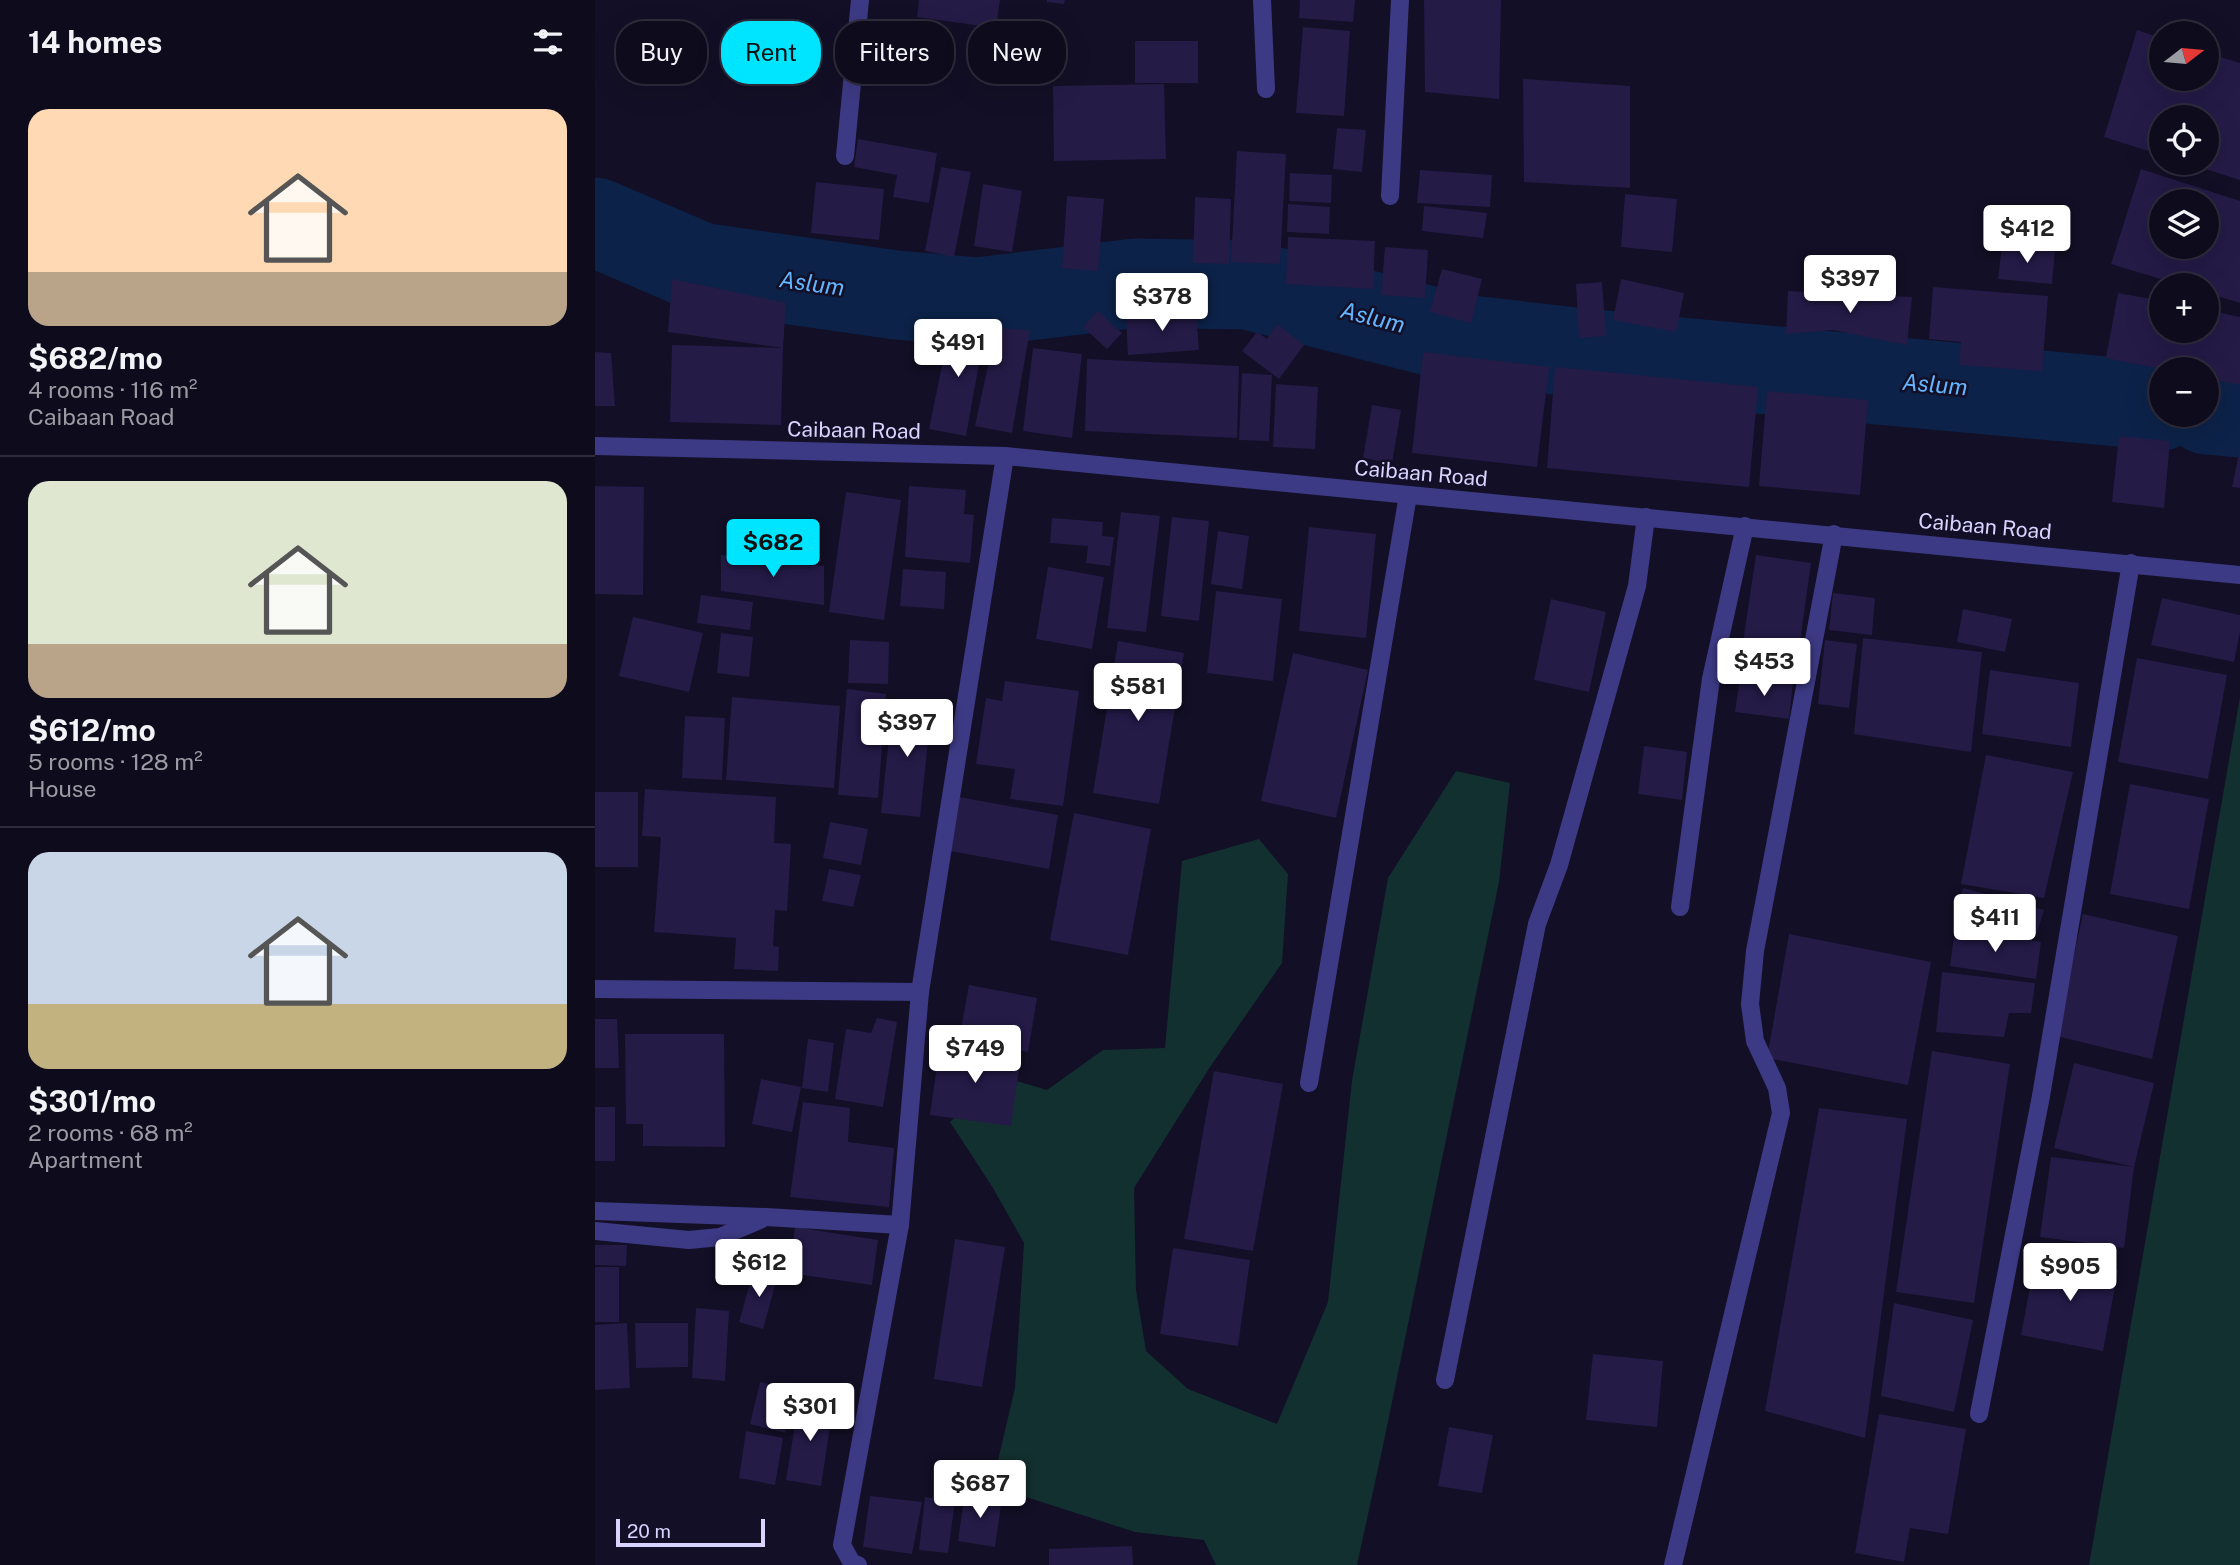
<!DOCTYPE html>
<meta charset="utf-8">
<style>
:root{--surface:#0e0b1c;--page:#171425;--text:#f1f3f6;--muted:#9b9ba3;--line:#2e2b3b;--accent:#00e5ff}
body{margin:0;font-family:"Public Sans",sans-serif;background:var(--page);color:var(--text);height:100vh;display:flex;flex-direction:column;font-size:26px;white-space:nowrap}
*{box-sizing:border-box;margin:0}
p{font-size:23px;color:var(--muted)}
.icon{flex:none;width:38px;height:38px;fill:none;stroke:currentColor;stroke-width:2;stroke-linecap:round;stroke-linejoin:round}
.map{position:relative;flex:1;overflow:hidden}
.panel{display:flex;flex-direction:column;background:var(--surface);width:595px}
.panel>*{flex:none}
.top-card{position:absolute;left:21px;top:21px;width:665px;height:63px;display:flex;gap:14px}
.needle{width:46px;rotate:74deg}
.controls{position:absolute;left:1554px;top:21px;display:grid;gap:14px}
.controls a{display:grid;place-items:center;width:70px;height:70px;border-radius:50%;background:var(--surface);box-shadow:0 7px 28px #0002,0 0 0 2px var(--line);font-size:35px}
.scale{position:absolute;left:21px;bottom:18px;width:149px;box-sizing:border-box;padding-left:7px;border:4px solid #d9d4ff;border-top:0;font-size:19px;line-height:24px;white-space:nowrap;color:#d9d4ff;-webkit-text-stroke:5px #130f26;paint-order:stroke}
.price{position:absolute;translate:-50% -60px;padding:0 16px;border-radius:7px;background:#fff;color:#222;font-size:23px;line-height:46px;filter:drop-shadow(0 2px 4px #0008)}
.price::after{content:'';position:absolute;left:50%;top:42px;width:21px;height:16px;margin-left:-10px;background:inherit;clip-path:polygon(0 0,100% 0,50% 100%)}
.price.on{background:var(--accent);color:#111}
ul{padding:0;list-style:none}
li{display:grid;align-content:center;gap:14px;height:371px;padding:0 28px}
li+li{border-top:2px solid var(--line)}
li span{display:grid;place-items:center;height:217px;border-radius:21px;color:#555}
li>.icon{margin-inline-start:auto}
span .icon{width:126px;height:126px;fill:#fffc;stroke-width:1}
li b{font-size:30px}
h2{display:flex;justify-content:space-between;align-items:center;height:84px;padding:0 28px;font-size:30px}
.pill{padding:0 24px;border-radius:28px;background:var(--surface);box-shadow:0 7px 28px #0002,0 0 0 2px var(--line);font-size:24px;line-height:63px}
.pill.on{background:var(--accent);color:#111}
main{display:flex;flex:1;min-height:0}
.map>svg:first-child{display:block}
.green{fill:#12302f}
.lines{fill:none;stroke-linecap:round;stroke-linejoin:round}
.river{stroke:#0c2248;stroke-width:89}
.building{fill:#241b47;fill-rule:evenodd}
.minor{stroke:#3d3a85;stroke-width:18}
.labels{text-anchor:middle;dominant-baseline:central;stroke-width:5;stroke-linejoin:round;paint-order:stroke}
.street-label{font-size:21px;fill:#d9d4ff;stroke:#130f26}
.water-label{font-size:23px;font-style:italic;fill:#62b6ff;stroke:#130f26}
</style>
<main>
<section class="panel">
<h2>14 homes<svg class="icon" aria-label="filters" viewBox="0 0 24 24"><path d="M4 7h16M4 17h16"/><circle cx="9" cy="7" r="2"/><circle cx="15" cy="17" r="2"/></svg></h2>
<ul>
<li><span style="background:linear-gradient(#ffd9b3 75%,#b9a48a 0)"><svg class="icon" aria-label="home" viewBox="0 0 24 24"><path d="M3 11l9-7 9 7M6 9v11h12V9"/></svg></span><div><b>$682/mo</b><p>4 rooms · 116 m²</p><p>Caibaan Road</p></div></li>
<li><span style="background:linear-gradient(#dfe7d0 75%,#b9a48a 0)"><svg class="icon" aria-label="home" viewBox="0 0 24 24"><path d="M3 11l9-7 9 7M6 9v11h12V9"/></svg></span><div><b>$612/mo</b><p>5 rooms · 128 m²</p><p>House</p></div></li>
<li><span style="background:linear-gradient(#c9d6e8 70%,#c2b280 0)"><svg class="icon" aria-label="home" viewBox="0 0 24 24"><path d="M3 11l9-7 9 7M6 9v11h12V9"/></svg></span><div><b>$301/mo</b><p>2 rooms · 68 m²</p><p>Apartment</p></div></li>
</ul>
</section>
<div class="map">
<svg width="1645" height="1565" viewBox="0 0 1645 1565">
<rect width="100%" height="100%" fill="#130f26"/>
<g class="green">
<polygon points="1645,697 1645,1565 1494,1565"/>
<polygon points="861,771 915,783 904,882 789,1441 762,1565 621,1565 609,1540 540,1532 397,1486 420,1388 429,1243 398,1188 355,1122 405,1076 452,1090 508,1050 570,1048 587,861 664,839 693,874 687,963 615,1067 539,1188 541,1290 551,1351 593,1389 682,1424 733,1302 757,1081 793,878"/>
</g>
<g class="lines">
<g class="river">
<polyline points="0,222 105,267 301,295 383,302 541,283 653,285 867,339 988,353 1566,406"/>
<polyline points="1612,410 1645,413"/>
</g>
</g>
<g class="building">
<polygon points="324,0 405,0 401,28 322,17"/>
<polygon points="452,0 470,0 469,4 452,2"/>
<polygon points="705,0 760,0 758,22 704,18"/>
<polygon points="829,0 906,0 904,99 830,92"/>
<polygon points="708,27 755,31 749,116 701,113"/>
<polygon points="1542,30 1566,38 1566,79 1612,79 1612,53 1645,63 1645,180 1591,163 1612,163 1612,117 1566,117 1566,155 1509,137"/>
<rect x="540" y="41" width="63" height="42"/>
<polygon points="928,79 1035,86 1035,188 929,182"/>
<polygon points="569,84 571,159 459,161 458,86"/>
<polygon points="742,128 771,130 767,172 738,169"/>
<polygon points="263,139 342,153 334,203 298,197 302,175 259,167"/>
<polygon points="642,151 691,154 685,264 636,262"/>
<polygon points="346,167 376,172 359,257 330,251"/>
<path d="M 1546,169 L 1645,201 L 1645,303 L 1612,293 L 1612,285 L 1585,285 L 1516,264 ZM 1566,201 L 1612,201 L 1612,247 L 1566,247 Z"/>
<polygon points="825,170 897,175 895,207 822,203"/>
<polygon points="695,173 737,175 736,203 694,201"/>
<polygon points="221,182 289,189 284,240 216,233"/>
<polygon points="388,184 427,191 417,252 379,246"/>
<polygon points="1030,194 1082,199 1077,252 1026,247"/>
<polygon points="472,196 509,199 503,271 467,268"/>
<polygon points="600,197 636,199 634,264 598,263"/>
<polygon points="693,204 735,207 734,234 692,232"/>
<polygon points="829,206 892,213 888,238 827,231"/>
<polygon points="693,237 780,241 778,289 691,284"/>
<polygon points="1407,246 1460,250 1457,284 1403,279"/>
<polygon points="790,247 833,250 830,298 786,295"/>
<polygon points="847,269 887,279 876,323 835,312"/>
<polygon points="77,279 191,303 188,348 73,332"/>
<polygon points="1026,279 1089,293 1081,332 1018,320"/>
<polygon points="1007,282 1011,336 984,338 981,284"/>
<polygon points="1338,287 1453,296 1447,371 1364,365 1366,342 1334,339"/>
<polygon points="1193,291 1317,297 1312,345 1238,330 1191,334"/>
<polygon points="1523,293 1566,301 1566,331 1612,331 1612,310 1645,317 1645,385 1612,378 1612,369 1567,369 1511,358"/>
<polygon points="503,311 527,333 512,349 488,327"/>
<polygon points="601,312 604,350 533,355 531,315"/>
<polygon points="356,322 391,325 371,436 334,429"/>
<polygon points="682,324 709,345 684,379 647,351 662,332 672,339"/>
<polygon points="401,328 435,330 417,433 380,426"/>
<polygon points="77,345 188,348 186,425 75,422"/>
<polygon points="438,348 487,354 477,438 428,431"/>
<polygon points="0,352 16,353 20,406 0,406"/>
<polygon points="828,352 954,367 942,467 817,453"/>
<polygon points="492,359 644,366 642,438 490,431"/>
<polygon points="960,367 1163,387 1154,487 952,468"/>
<polygon points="647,373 677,375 674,441 644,440"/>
<polygon points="681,384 723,387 720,449 678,447"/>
<polygon points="1172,391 1273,400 1265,495 1164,486"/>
<polygon points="777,405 806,410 797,463 768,458"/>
<polygon points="1524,436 1575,441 1569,508 1517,502"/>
<polygon points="1644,453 1645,453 1645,488 1637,487"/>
<polygon points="0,486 49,487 48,595 0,594"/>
<polygon points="314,486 371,490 369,514 379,515 375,563 310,557"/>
<polygon points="251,492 306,500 289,620 234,612"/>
<polygon points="526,512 565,516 551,632 512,628"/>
<polygon points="577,517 614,521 604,621 566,616"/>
<polygon points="457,518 508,522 507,536 519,537 515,566 491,563 493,546 455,543"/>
<polygon points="714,527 781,534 771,638 704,631"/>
<polygon points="623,531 654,536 647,589 616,584"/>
<polygon points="126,555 229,566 229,605 126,591"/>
<polygon points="1161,555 1216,563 1200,678 1144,669"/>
<polygon points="453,567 509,577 497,649 441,639"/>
<polygon points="308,569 351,572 349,609 305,606"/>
<polygon points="621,591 687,599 678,681 612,673"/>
<polygon points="1238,593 1280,598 1277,635 1234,630"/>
<polygon points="106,595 158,602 155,630 102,623"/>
<polygon points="1567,598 1645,615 1645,632 1639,662 1556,645"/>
<polygon points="956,599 1011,612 994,692 939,680"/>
<polygon points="1368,609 1417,619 1410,652 1362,642"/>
<polygon points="38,617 108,633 94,692 24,676"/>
<polygon points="126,633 158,637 154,677 122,673"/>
<polygon points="1268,638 1387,652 1376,752 1259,734"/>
<polygon points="255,640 294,642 293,684 253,683"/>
<polygon points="1230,640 1262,644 1254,708 1223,704"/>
<polygon points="523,641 589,653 564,804 498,793"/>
<polygon points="698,653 773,670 741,818 666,801"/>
<polygon points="1542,658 1632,675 1613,779 1523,762"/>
<polygon points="1395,670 1484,683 1476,747 1387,734"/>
<polygon points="1145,677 1198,683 1194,719 1140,712"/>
<polygon points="410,681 484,691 468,806 415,799 420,769 381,764 391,698 407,701"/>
<polygon points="252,689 291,694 283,798 243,795"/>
<polygon points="137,697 245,706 239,788 131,780"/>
<polygon points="298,700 337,704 325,817 286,813"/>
<polygon points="90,716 130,718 127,780 87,778"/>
<polygon points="1049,746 1092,752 1087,800 1043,794"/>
<polygon points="1391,755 1478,772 1449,898 1366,884"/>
<polygon points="1535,784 1614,799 1594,909 1515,894"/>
<polygon points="50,789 181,797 179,843 196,844 192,911 180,910 178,946 184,947 183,971 139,969 141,938 59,932 66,837 47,836"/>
<rect x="0" y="792" width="43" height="75"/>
<polygon points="364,797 463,815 454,869 355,851"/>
<polygon points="479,813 556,829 533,955 455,940"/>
<polygon points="235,822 273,829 266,865 228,858"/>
<polygon points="234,869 266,875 258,907 227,901"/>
<polygon points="1368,888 1449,910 1442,933 1362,912"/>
<polygon points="1488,914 1583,936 1557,1059 1461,1036"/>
<polygon points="1360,929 1446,942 1441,979 1355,966"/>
<polygon points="1194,934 1336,962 1313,1085 1172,1058"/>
<polygon points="1347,972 1440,983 1436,1013 1414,1013 1409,1037 1341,1032"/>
<polygon points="374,985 442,998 433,1052 364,1040"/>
<polygon points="282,1018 302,1022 288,1107 240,1099 251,1029 276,1033"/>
<polygon points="0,1019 22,1019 24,1068 0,1068"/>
<polygon points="30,1034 129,1034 130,1147 48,1146 48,1124 31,1124"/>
<polygon points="213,1039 239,1043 233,1092 207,1088"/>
<polygon points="345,1044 426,1055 416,1126 335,1115"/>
<polygon points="1337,1051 1415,1064 1379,1303 1301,1292"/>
<polygon points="1479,1063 1559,1083 1539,1167 1459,1148"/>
<polygon points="619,1071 688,1084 658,1251 589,1239"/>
<polygon points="166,1079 206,1087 197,1132 157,1124"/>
<polygon points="208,1102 255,1108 253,1142 299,1148 294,1207 195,1197"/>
<rect x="0" y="1107" width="20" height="54"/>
<polygon points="1224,1108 1312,1119 1270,1438 1170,1411"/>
<polygon points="1456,1157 1539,1167 1529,1248 1445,1237"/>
<polygon points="200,1227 283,1240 277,1285 194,1273"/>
<polygon points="360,1239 410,1247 387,1387 339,1379"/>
<polygon points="0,1245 32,1245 31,1266 0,1265"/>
<polygon points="578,1248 655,1260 643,1346 565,1334"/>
<polygon points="1441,1256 1523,1270 1508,1351 1426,1335"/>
<rect x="0" y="1267" width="24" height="55"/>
<polygon points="159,1269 183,1275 168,1329 144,1322"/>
<polygon points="1299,1303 1378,1320 1359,1412 1286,1396"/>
<polygon points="101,1308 134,1311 130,1381 97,1378"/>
<polygon points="32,1323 35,1388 0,1390 0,1325"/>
<polygon points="40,1323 93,1323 93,1367 41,1368"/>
<polygon points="998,1354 1068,1361 1062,1427 991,1420"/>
<polygon points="165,1382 200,1390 190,1433 155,1424"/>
<polygon points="204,1400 238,1406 226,1486 191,1480"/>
<polygon points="1284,1414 1371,1429 1353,1534 1315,1528 1309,1562 1260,1553"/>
<polygon points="854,1427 898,1435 887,1493 843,1486"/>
<polygon points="151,1431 188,1438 180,1485 144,1478"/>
<polygon points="370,1492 407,1498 400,1547 363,1541"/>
<polygon points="275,1496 327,1502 317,1554 268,1547"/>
<polygon points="330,1497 360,1501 353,1553 324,1550"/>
<polygon points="537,1546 538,1565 454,1565 454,1549"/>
</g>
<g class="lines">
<g class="minor">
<polyline points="667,0 671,89"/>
<polyline points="250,156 265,0"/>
<polyline points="795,196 805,0"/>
<polyline points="0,446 410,456 1645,575"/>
<polyline points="1085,907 1116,679 1150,526"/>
<polyline points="0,989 325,992"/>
<polyline points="714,1083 813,495"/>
<polyline points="0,1211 171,1217 305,1225"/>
<polyline points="0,1231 94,1240 125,1237 167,1219"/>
<polyline points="850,1380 942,924 964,865 1042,586 1051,517"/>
<polyline points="1384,1414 1446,1096 1536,563"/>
<polyline points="263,1565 257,1563 247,1545 305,1225 325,992 410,456"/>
<polyline points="1078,1565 1186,1113 1182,1088 1160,1041 1155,1004 1160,951 1239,534"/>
</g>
</g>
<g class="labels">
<g class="street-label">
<text transform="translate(259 430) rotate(1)">Caibaan Road</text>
<text transform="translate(826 473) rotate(5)">Caibaan Road</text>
<text transform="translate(1390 526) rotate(5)">Caibaan Road</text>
</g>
<g class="water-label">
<text transform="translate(217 283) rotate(8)">Aslum</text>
<text transform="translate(778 317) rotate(14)">Aslum</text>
<text transform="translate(1340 384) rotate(5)">Aslum</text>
</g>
</g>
</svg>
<div class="controls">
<a><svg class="needle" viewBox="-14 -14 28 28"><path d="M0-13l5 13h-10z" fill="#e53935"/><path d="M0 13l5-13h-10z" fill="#9b9ba3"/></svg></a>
<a><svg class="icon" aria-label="locate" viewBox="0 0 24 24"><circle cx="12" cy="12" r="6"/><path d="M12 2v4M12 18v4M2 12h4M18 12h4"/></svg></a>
<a><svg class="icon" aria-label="layers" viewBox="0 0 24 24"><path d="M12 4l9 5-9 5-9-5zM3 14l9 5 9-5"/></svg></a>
<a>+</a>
<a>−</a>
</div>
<div class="scale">20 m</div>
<b class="price" style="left:1432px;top:265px">$412</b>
<b class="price" style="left:1255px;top:315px">$397</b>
<b class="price" style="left:567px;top:333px">$378</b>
<b class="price" style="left:363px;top:379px">$491</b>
<b class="price on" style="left:178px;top:579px">$682</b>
<b class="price" style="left:1169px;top:698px">$453</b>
<b class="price" style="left:543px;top:723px">$581</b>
<b class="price" style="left:312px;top:759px">$397</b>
<b class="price" style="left:1400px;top:954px">$411</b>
<b class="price" style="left:380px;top:1085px">$749</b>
<b class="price" style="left:164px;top:1299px">$612</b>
<b class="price" style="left:1475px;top:1303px">$905</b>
<b class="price" style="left:215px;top:1443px">$301</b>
<b class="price" style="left:385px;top:1520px">$687</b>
<div class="top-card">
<a class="pill">Buy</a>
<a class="pill on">Rent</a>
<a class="pill">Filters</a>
<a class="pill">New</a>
</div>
</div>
</main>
